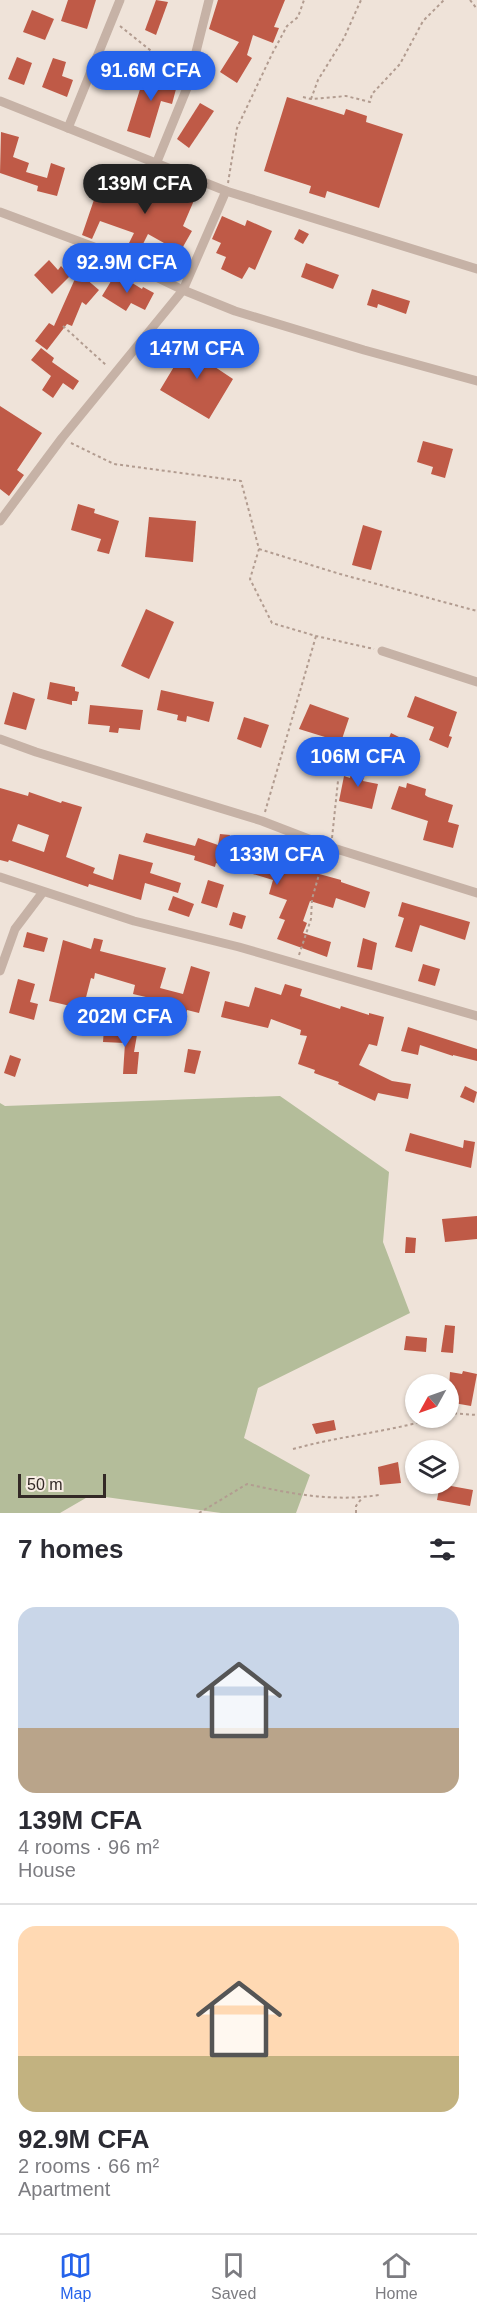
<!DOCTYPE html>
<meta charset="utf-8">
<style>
:root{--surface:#fff;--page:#f2f2f3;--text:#2b2b33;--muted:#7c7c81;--line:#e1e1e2;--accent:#2563eb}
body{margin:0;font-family:Arial,sans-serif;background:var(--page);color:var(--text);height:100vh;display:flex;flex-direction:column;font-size:22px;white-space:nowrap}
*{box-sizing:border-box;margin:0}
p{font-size:20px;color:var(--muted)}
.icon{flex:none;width:33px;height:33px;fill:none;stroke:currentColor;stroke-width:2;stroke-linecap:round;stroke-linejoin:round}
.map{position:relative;height:1513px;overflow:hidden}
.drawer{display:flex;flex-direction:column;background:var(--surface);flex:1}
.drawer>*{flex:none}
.needle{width:39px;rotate:230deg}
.tools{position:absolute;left:405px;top:1374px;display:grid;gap:12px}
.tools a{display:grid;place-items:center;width:54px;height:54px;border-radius:50%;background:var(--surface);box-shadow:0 2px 4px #0004;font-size:30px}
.scale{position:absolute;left:18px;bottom:15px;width:88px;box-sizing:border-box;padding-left:6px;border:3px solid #332926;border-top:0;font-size:16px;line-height:21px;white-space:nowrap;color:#332926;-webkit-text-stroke:4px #f8ede4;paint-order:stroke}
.price{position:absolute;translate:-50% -51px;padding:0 14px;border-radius:21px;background:var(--accent);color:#fff;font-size:20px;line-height:39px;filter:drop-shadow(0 2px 3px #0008)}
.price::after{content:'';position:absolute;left:50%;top:36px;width:18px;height:14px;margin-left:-9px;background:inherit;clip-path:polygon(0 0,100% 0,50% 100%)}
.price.on{background:#222;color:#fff}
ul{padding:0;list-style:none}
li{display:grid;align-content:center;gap:12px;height:318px;padding:0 18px}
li+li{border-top:2px solid var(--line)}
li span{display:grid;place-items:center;height:186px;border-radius:18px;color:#555}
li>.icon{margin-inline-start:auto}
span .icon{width:108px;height:108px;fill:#fffc;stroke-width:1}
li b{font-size:26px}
h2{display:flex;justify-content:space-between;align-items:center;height:72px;padding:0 18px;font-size:26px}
.tab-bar{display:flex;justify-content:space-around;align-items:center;height:84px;border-top:2px solid var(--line);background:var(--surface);font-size:16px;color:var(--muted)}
.tab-bar a{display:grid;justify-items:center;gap:3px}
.tab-bar .on{color:var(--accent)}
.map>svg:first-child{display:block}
.green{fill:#b4bd9a}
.building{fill:#bf5a47;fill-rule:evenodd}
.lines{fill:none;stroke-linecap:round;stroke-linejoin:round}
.path{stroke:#b29c90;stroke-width:2;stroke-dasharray:3 3;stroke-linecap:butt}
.minor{stroke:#c6b2a6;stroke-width:9}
</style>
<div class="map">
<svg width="477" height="1513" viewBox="0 0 477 1513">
<rect width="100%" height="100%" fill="#efe3d9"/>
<polygon class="green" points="280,1096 389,1172 383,1242 410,1313 258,1388 244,1438 310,1475 296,1513 221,1513 91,1495 60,1513 0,1513 0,1103 5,1106"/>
<g class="building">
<polygon points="68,0 96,0 87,29 61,21"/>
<polygon points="156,0 168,2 156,35 145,30"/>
<polygon points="218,0 285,0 274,27 279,28 273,43 253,35 247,55 252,58 237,83 220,72 239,42 209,29"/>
<polygon points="32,10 54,19 45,40 23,32"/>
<polygon points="17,57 32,63 24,85 8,79"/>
<polygon points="53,58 66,62 62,76 73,80 67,97 42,87"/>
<polygon points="146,70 179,78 172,104 161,101 150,138 127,131"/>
<polygon points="287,97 344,115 346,109 367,116 366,122 403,134 379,208 327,191 325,198 309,193 311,186 264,171"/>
<polygon points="200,103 214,111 189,148 177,139"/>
<polygon points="1,132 19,137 13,157 29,163 26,172 47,178 51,163 65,168 57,196 37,191 38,186 0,173"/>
<polygon points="151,172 178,184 176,190 195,198 183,226 192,231 180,252 148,234 139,252 127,247 134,233 100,221 92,239 82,235 98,188 146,206 155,186 146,182"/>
<polygon points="222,216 245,226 247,220 272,231 255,270 249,267 242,279 221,269 226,257 216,253 221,243 212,239"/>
<polygon points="299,229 309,234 303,244 294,239"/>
<polygon points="49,260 58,270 61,266 70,276 52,294 34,275"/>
<polygon points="306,263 339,275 333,289 301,277"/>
<polygon points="78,272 99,290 86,305 82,302 72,326 67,324 47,350 35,341 49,323 54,326"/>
<polygon points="116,273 142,289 143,287 154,293 145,310 131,303 126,311 102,296"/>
<polygon points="372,289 410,301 406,314 378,304 377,308 367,305"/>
<polygon points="193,335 210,345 204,355 214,361 212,365 233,379 209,419 160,390"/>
<polygon points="41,348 54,358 52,362 79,381 73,390 63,383 53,398 42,390 51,376 31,360"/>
<polygon points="0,406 42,433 17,470 24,475 9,496 0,489"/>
<polygon points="423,441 453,449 445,478 431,474 433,467 417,462"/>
<polygon points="78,504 95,509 94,513 119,521 109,554 97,551 101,539 71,530"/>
<polygon points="149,517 196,521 193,562 145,557"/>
<polygon points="363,525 382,531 371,570 352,565"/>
<polygon points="146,609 174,622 149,679 121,666"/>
<polygon points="50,682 75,687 75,691 79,692 77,701 72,701 72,705 47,699"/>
<polygon points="161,690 214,702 209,722 187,716 186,722 177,720 178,715 157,710"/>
<polygon points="13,692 35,699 26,730 4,724"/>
<polygon points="415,696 457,712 449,736 452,737 448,748 429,740 434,727 407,717"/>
<polygon points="310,704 349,718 341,742 299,729"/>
<polygon points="90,705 143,710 140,730 119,728 118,733 109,732 110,726 88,724"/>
<polygon points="244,717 269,725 261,748 237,739"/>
<polygon points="391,733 401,738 403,745 417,751 410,768 382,755"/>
<polygon points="354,761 367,765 363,781 378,784 372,809 339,801 344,776 350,778"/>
<polygon points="407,783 426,789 425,795 428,797 453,805 448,822 459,825 453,848 423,840 428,821 391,809 399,786 406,788"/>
<path d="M 0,788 L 28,796 L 29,792 L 61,803 L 62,801 L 82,807 L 66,857 L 95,868 L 93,873 L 113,880 L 119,854 L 153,863 L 150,873 L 181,883 L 178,893 L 145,883 L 141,900 L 89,884 L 88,887 L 9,860 L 8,862 L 0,860 ZM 18,824 L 49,835 L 44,852 L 12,841 Z"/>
<polygon points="146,833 195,846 198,838 218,845 220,834 230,835 228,847 243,853 341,880 341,882 370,892 365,908 336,898 333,908 310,901 303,921 307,923 303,933 331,942 327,957 277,939 285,920 279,918 287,900 269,894 273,880 216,863 215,867 194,860 195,856 143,842"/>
<polygon points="208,880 224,885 217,908 201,903"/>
<polygon points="173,896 194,904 189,917 168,910"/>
<polygon points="402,902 470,922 465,940 420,925 412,952 395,947 404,918 398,916"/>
<polygon points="233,912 246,916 242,929 229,925"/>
<polygon points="27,932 48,938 44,952 23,947"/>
<polygon points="94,938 103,940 100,951 166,968 160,988 183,994 191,966 210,972 199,1013 187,1010 184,1021 163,1016 161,1026 145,1022 150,998 133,994 135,985 95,973 94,979 91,978 83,1009 49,1001 63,940 91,949"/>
<polygon points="363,938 377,943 372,970 357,967"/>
<polygon points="423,964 440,969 435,986 418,981"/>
<polygon points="18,979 35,984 30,1002 38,1004 34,1020 9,1013"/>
<polygon points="285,984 302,989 300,996 340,1009 341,1006 369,1015 369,1013 384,1017 377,1046 369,1044 359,1065 392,1081 411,1084 408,1099 378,1093 375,1101 338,1084 339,1082 314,1073 315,1070 298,1064 307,1036 300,1035 301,1030 271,1019 268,1028 221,1017 225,1001 249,1007 255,987 281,995"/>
<polygon points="408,1027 477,1049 477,1061 453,1055 453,1056 420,1045 418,1055 401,1051"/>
<polygon points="104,1028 120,1029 119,1032 137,1035 134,1052 139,1052 137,1074 123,1074 125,1043 103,1042"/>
<polygon points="188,1049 201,1051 195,1074 184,1072"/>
<polygon points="10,1055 21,1059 15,1077 4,1073"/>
<polygon points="465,1086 477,1092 474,1103 460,1097"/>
<polygon points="410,1133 463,1148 464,1140 475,1142 471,1168 405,1151"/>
<polygon points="477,1216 477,1239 445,1242 442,1219"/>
<polygon points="406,1237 416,1238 415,1253 405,1253"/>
<polygon points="445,1325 455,1326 453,1353 441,1352"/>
<polygon points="406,1336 427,1338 426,1352 404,1350"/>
<polygon points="463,1371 477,1374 471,1406 448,1402 450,1372 462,1374"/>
<polygon points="334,1420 336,1430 316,1434 312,1424"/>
<polygon points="398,1462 401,1483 380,1485 378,1467"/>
<polygon points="440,1484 473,1490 470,1506 437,1500"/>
</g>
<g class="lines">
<g class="path">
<polyline points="470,0 477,9"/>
<polyline points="120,26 155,54 182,68"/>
<polyline points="303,97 311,99 346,96 370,102 372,94 400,64 423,21 444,0"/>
<polyline points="311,99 318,80 344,38 361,0"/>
<polyline points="228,183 237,128 272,54 287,26 298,17 304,0"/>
<polyline points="63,326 107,366"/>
<polyline points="71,443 114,464 241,481 259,549 250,579 272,623 316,636 374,649"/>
<polyline points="259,549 340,574 477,611"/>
<polyline points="265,812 316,636"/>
<polyline points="332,838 338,781"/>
<polyline points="299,955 311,919 312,899 324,857"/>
<polyline points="448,1413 477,1415"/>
<path d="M 293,1449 C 340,1436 388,1432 435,1418"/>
<path d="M 199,1513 L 247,1484 C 292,1494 333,1502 379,1495"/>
<polyline points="356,1513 356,1506 362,1498"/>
</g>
<g class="minor">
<polyline points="0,101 226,191"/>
<polyline points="68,128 120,0"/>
<polyline points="156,164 187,88 209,0"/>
<polyline points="0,212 94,247 183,290 235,311 364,350 477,381"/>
<polyline points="0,521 62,438 183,290 226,191 477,269"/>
<polyline points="382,651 477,682"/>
<polyline points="0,739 36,752 262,821 327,846 477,893"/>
<polyline points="0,877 134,921 239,947 477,1016"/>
<polyline points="0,971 15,929 43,892"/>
</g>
</g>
</svg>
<div class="tools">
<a><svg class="needle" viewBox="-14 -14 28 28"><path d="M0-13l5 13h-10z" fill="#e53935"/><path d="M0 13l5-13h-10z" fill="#7c7c81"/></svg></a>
<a><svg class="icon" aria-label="layers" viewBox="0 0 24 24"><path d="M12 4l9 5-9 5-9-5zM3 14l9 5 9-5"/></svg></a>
</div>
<div class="scale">50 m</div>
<b class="price" style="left:151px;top:102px">91.6M CFA</b>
<b class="price on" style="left:145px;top:215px">139M CFA</b>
<b class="price" style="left:127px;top:294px">92.9M CFA</b>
<b class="price" style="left:197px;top:380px">147M CFA</b>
<b class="price" style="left:358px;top:788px">106M CFA</b>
<b class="price" style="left:277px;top:886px">133M CFA</b>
<b class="price" style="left:125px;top:1048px">202M CFA</b>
</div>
<section class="drawer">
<h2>7 homes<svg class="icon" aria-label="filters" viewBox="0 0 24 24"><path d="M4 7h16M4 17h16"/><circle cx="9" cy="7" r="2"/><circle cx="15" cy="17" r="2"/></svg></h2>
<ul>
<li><span style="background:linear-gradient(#c9d6e8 65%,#b9a48a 0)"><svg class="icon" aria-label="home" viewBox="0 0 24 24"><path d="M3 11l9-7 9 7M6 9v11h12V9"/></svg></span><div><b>139M CFA</b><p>4 rooms · 96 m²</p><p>House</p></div></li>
<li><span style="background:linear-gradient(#ffd9b3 70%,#c2b280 0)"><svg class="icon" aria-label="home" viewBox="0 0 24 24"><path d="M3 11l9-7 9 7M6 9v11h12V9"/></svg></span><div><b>92.9M CFA</b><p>2 rooms · 66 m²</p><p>Apartment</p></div></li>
</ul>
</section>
<nav class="tab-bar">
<a class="on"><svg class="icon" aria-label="map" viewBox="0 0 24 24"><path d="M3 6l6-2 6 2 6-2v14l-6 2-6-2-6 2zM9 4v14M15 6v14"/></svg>Map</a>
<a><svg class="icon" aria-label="saved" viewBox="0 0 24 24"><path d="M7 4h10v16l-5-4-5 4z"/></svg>Saved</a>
<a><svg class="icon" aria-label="home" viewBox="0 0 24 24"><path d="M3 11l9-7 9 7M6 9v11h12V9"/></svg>Home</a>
</nav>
